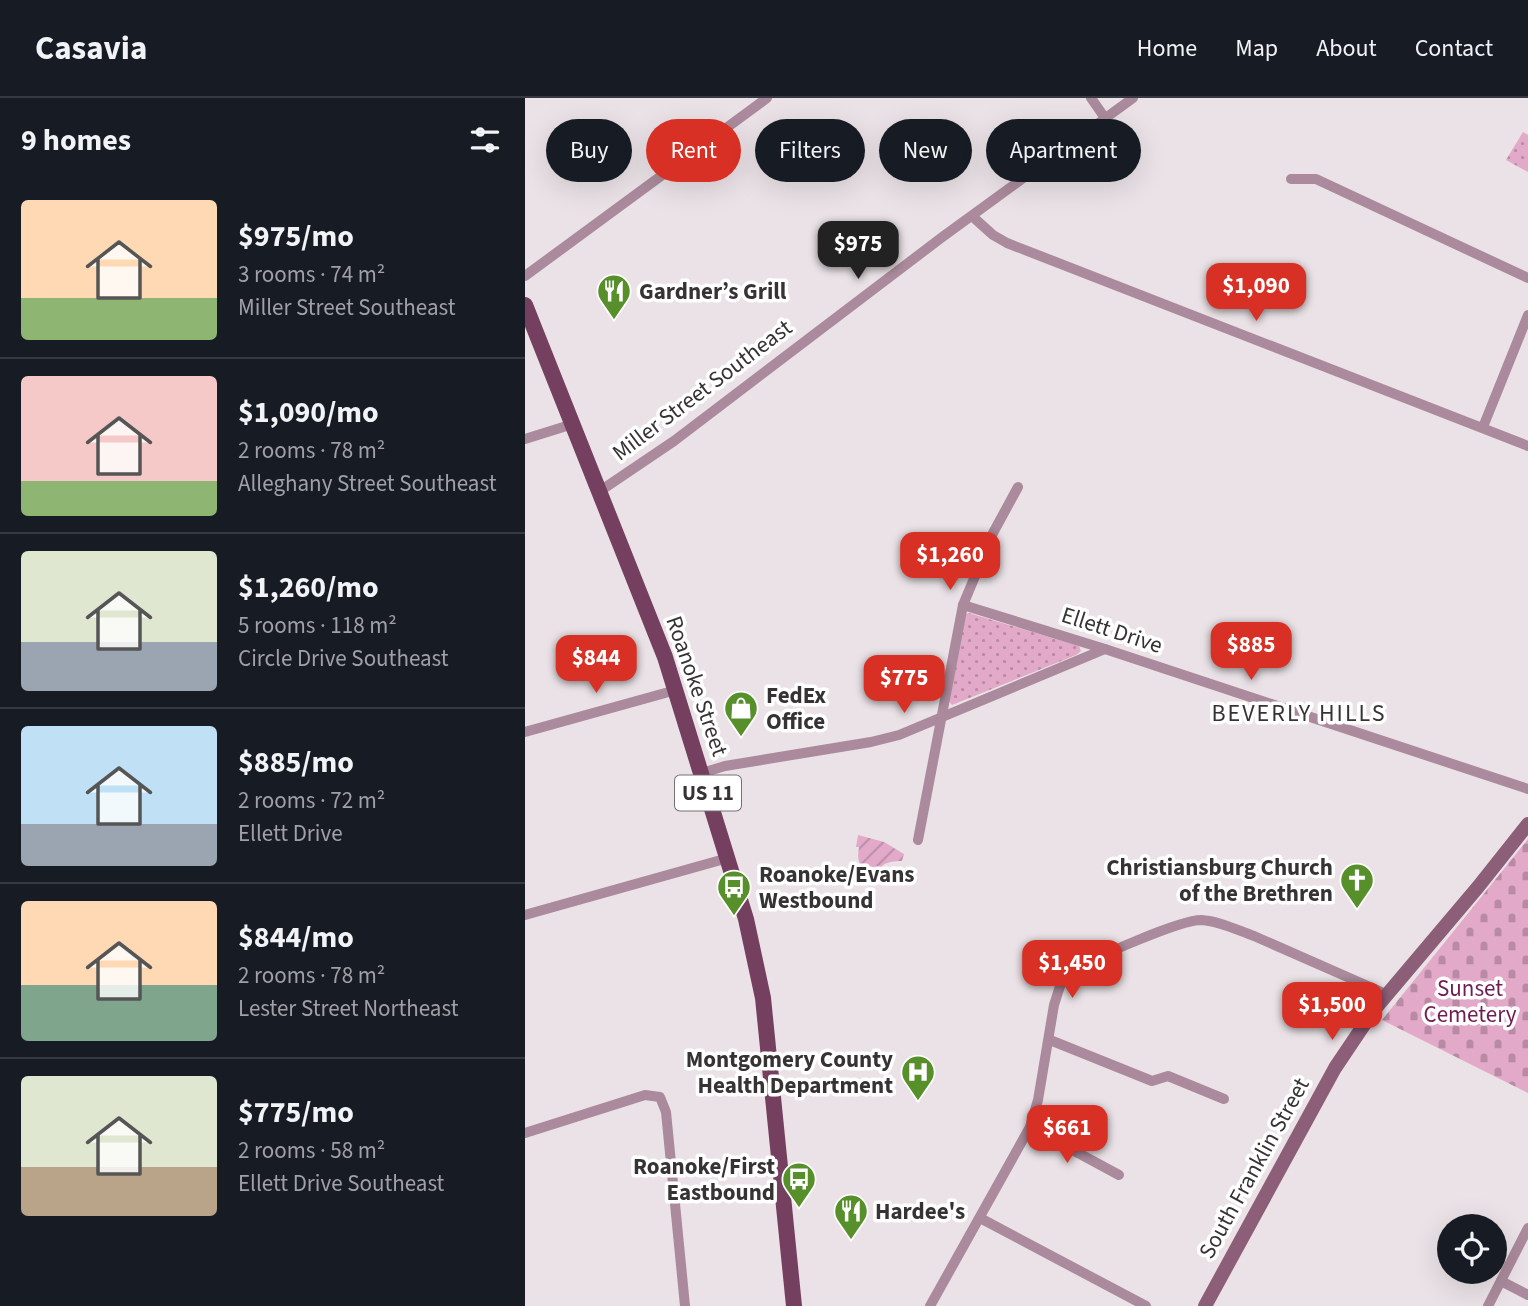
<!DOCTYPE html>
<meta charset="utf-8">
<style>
:root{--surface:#171b24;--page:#20242c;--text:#f1f3f6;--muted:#9ea1a6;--line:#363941;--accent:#d93025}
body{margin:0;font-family:"Source Sans 3",sans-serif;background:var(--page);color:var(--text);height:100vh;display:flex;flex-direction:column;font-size:26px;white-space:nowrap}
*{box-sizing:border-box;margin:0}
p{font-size:23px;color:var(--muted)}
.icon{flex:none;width:38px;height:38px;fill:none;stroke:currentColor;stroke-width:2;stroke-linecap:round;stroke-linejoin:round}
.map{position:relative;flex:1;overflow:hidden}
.details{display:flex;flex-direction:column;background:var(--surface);width:525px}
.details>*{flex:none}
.hud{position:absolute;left:21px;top:21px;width:665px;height:63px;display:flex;gap:14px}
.tools{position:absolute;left:912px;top:1116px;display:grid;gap:14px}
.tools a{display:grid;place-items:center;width:70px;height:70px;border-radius:50%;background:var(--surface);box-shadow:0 7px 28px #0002;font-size:35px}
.price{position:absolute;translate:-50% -60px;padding:0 16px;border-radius:14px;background:var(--accent);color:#fff;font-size:23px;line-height:46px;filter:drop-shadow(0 2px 4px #0008)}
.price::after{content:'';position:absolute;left:50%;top:42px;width:21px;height:16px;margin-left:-10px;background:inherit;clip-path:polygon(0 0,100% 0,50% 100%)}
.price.current{background:#222;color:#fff}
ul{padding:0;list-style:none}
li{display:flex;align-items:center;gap:21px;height:175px;padding:0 21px}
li+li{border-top:2px solid var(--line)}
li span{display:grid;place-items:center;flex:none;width:196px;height:140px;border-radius:7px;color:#555}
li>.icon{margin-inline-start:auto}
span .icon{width:84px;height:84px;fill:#fffc;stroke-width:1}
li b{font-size:30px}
h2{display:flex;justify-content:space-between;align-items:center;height:84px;padding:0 21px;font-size:30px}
.pill{padding:0 24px;border-radius:32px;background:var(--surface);box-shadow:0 7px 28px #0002;font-size:24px;line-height:63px}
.pill.current{background:var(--accent);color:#fff}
header{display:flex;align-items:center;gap:42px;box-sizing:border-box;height:98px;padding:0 35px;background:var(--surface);border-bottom:2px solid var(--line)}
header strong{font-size:33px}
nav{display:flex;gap:38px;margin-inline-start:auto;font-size:24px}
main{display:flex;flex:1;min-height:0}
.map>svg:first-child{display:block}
.grass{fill:url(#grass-dots)}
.cemetery{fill:url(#cemetery-stones)}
.garden{fill:url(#garden-furrows)}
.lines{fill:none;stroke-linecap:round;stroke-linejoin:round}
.street{stroke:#aa8a9c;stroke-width:10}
.secondary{stroke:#8c5e78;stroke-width:14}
.primary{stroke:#753f5f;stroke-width:16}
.labels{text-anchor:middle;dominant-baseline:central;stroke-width:7;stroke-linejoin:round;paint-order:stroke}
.shield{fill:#fff;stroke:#727072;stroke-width:2}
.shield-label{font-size:21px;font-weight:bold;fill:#363335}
.poi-label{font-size:23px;font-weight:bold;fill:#363335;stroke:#fff;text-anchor:start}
.street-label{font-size:23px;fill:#363335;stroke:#fff}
.park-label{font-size:23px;fill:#6f1c53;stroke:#fff}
.neighbourhood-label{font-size:24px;letter-spacing:2px;fill:#363335;stroke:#fff}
</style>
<header>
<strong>Casavia</strong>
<nav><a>Home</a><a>Map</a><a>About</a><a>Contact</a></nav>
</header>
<main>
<section class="details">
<h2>9 homes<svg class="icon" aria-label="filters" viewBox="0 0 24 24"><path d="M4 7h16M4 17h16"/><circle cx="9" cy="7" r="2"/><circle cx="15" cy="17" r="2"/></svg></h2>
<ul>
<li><span style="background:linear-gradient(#ffd9b3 70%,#8fb573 0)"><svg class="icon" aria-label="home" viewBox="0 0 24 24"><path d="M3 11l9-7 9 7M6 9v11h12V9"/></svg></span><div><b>$975/mo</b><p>3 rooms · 74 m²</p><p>Miller Street Southeast</p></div></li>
<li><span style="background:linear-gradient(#f6c9c9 75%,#8fb573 0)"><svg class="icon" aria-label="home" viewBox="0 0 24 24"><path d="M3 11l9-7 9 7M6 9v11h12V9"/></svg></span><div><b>$1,090/mo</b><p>2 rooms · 78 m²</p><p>Alleghany Street Southeast</p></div></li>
<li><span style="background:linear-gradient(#dfe7d0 65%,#9aa5b1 0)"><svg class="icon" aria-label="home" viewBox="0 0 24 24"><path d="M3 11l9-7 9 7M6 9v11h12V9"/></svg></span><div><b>$1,260/mo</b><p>5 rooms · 118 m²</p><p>Circle Drive Southeast</p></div></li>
<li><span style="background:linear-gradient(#bfe0f5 70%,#9aa5b1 0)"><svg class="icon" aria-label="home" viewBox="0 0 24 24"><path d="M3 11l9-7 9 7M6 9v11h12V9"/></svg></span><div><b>$885/mo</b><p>2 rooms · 72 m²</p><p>Ellett Drive</p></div></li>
<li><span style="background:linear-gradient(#ffd9b3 60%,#7fa58c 0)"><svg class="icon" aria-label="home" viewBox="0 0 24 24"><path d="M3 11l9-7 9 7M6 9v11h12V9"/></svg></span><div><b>$844/mo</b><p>2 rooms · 78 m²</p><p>Lester Street Northeast</p></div></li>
<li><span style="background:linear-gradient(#dfe7d0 65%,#b9a48a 0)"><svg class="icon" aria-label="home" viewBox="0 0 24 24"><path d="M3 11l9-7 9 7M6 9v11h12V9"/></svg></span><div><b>$775/mo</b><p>2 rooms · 58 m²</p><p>Ellett Drive Southeast</p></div></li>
</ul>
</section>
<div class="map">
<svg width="1003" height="1208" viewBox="0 0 1003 1208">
<defs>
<pattern id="grass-dots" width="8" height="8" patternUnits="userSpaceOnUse" patternTransform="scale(1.75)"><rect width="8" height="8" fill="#e2a9c9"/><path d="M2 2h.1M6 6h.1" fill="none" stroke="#b88aa4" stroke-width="1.8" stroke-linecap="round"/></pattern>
<pattern id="cemetery-stones" width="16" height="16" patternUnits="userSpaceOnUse" patternTransform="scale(1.75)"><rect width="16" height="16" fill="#e2a9c9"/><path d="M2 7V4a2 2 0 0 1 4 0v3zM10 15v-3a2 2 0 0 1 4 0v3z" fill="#b88aa4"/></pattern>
<pattern id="garden-furrows" width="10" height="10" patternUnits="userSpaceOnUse" patternTransform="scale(1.75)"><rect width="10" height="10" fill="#e2a9c9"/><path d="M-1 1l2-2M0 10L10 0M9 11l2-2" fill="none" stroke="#b88aa4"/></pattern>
</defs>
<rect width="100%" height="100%" fill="#eae2e6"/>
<g class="grass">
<polygon points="998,34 1003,37 1003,74 981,62"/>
<polygon points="444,515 554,548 556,553 551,557 427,607 423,602 441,516"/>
</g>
<polygon class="cemetery" points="1003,741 1003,995 857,922"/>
<path class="garden" d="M 333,737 L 359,744 L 379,756 L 377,763 C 360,763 353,767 349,784 L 338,785 L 333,758 L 334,749 L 331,749 Z"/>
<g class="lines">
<g class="street">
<polyline points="566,0 580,20"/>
<polyline points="766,81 791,81 1003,180"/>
<polyline points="448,119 468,137 482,145 1003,348"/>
<polyline points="0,178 242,0"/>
<polyline points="958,329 1003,217"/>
<polyline points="0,341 48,326"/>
<polyline points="75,393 149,343 416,140 608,0"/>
<polyline points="438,507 580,551 1003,691"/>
<polyline points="0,634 151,592"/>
<polyline points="177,675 200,668 346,644 374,637 580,551"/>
<polyline points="393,742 438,507 468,435 493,389"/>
<polyline points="0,817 203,760"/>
<polyline points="525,942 627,983 643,978 699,1001"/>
<polyline points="505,1029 594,1077"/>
<polyline points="0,1035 120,997 135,999 141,1014 160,1208"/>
<polyline points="455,1120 621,1208"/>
<polyline points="976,1183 1003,1197"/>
<path d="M 405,1208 L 505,1029 L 513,1002 L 529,907 L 536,885 L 547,872 C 570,860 654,822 676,822 C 694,823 712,832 729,838 L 861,896"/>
<polyline points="963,1208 1003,1130"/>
</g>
<polyline class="secondary" points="680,1208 810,970 849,912 953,789 1003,726"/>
<polyline class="primary" points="0,207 140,559 221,821 238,900 269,1208"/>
</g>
<defs>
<g id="restaurant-pin" transform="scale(1.75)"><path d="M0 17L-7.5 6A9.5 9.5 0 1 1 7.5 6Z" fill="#578f2b" stroke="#fff"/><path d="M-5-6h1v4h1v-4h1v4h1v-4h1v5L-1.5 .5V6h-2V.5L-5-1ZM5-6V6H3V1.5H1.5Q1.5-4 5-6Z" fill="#fff"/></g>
<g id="shop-pin" transform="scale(1.75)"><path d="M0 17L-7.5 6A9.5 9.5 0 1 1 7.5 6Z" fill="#578f2b" stroke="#fff"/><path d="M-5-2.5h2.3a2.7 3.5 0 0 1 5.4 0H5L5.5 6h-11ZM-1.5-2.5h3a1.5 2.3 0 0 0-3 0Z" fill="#fff"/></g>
<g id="church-pin" transform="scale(1.75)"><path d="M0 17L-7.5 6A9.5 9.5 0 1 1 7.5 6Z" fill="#578f2b" stroke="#fff"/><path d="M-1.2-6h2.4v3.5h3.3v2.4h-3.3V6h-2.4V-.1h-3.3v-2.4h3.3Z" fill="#fff"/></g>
<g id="bus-pin" transform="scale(1.75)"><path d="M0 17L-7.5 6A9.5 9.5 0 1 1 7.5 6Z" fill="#578f2b" stroke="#fff"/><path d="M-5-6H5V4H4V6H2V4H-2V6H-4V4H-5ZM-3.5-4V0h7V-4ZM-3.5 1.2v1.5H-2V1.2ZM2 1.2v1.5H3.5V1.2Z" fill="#fff"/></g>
<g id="hospital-pin" transform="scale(1.75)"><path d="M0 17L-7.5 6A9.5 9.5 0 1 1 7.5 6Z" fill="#578f2b" stroke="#fff"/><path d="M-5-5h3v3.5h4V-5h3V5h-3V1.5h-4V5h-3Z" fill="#fff"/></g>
</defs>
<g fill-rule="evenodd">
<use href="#restaurant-pin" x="89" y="193"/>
<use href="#shop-pin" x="216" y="610"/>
<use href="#church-pin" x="832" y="782"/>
<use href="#bus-pin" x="209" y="789"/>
<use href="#hospital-pin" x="393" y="974"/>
<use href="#bus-pin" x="274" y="1081"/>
<use href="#restaurant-pin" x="326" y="1113"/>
</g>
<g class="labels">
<rect class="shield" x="150" y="677.5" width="66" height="35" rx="5"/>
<g class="shield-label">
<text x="183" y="695">US 11</text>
</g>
<g class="poi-label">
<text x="114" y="193">Gardner’s Grill</text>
<text x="241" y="597">FedEx<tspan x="241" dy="26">Office</tspan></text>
<text x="808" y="769" text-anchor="end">Christiansburg Church<tspan x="808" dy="26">of the Brethren</tspan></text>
<text x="234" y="776">Roanoke/Evans<tspan x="234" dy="26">Westbound</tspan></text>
<text x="368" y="961" text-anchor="end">Montgomery County<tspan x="368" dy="26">Health Department</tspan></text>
<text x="250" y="1068" text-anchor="end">Roanoke/First<tspan x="250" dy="26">Eastbound</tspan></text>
<text x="350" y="1113">Hardee's</text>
</g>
<g class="street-label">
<text transform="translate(177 292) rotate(-37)">Miller Street Southeast</text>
<text transform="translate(587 532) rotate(18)">Ellett Drive</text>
<text transform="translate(172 588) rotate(71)">Roanoke Street</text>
<text transform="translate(729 1070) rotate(-61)">South Franklin Street</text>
</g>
<g class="park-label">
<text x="945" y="890">Sunset<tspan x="945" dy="26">Cemetery</tspan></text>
</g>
<g class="neighbourhood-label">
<text x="774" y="615">BEVERLY HILLS</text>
</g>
</g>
</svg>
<div class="tools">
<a><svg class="icon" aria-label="locate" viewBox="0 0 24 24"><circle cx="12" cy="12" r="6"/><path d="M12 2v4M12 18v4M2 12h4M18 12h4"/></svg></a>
</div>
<b class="price current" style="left:333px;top:183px">$975</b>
<b class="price" style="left:731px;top:225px">$1,090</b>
<b class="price" style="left:425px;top:494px">$1,260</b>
<b class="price" style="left:726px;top:584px">$885</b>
<b class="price" style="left:71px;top:597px">$844</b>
<b class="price" style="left:379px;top:617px">$775</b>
<b class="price" style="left:547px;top:902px">$1,450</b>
<b class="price" style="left:807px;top:944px">$1,500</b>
<b class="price" style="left:542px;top:1067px">$661</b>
<div class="hud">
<a class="pill">Buy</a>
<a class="pill current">Rent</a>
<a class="pill">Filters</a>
<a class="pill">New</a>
<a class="pill">Apartment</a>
</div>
</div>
</main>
